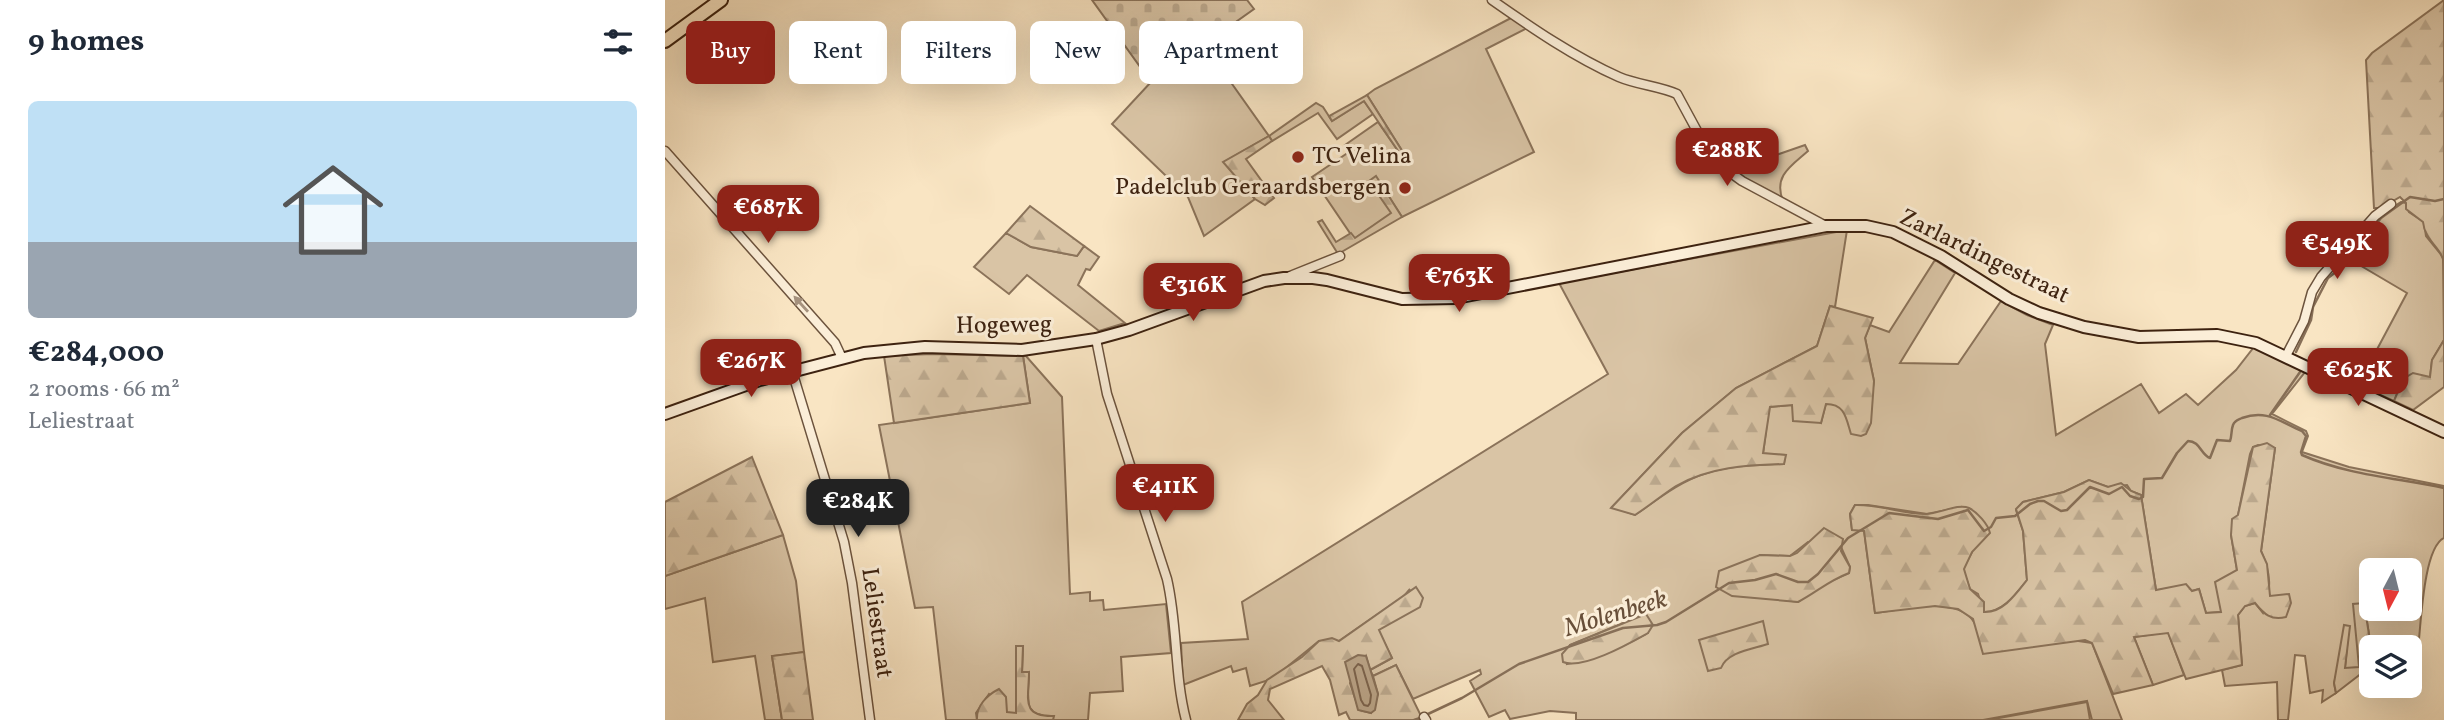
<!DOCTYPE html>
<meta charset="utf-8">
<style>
:root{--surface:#fff;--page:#f2f2f3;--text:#1f2937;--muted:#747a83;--line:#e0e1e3;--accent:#8f2418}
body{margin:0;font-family:Vollkorn,serif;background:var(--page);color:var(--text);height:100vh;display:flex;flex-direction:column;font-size:26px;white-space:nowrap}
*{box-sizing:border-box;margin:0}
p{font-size:23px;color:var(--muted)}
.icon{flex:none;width:38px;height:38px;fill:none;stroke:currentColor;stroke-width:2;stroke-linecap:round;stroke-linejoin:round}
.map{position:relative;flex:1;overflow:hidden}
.details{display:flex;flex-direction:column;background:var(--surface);width:665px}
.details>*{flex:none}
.top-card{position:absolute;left:21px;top:21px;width:665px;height:63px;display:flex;gap:14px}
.needle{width:46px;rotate:187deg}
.controls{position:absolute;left:1694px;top:558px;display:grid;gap:14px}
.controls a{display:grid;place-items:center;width:63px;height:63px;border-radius:10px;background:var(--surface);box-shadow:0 7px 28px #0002;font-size:35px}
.price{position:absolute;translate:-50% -60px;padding:0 16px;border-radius:14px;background:var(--accent);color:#fff;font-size:23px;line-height:46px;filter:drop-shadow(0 2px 4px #0008)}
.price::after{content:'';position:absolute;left:50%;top:42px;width:21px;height:16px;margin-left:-10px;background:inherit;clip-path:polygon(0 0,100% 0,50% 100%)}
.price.selected{background:#222;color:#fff}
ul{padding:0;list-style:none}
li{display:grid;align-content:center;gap:14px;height:371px;padding:0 28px}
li+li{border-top:2px solid var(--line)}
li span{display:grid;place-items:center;height:217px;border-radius:10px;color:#555}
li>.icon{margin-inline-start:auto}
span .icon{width:126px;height:126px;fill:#fffc;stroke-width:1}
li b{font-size:30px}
h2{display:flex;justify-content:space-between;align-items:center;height:84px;padding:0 28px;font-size:30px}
.pill{padding:0 24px;border-radius:10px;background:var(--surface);box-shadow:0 7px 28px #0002;font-size:24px;line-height:63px}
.pill.selected{background:var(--accent);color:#fff}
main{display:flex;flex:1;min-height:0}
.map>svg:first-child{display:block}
.green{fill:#d9c4a5;stroke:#8b735a;stroke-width:2;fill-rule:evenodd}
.forest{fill:url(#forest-firs);stroke:#8b735a;stroke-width:2}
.cemetery{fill:url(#cemetery-stones);stroke:#8b735a;stroke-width:2}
.water{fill:#b9a386;stroke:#876f57;stroke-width:2}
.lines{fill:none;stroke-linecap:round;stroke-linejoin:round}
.shore{stroke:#7b624b;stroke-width:2}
.stream{stroke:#876f57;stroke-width:2.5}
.street-casing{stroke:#6c533d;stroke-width:11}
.secondary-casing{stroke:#3d2210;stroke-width:14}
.primary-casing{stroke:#3d2210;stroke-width:16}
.street{stroke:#fbeed8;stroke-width:8}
.secondary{stroke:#fbeed8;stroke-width:10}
.primary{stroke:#f9e5c3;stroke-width:12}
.oneway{fill:#a6927e}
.poi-dot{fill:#8f2418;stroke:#fbeed8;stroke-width:2.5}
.labels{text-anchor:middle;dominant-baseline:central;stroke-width:6;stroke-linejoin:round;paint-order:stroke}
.poi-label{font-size:24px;fill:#3d2210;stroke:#fbeed8;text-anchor:start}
.street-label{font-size:24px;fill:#3d2210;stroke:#fbeed8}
.water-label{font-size:26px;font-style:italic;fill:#684f39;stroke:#fbeed8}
</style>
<main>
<section class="details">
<h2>9 homes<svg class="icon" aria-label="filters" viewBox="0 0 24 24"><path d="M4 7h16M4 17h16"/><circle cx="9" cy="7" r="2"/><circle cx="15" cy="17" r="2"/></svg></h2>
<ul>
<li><span style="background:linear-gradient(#bfe0f5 65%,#9aa5b1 0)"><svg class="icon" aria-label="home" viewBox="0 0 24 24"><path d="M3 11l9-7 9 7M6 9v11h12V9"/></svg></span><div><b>€284,000</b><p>2 rooms · 66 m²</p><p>Leliestraat</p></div></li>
</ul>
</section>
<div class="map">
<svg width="1779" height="720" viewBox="0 0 1779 720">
<defs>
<pattern id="forest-firs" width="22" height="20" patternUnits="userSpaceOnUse" patternTransform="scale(1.75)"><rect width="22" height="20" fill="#d9c4a5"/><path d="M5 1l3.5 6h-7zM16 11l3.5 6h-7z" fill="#bba88d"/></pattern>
<pattern id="cemetery-stones" width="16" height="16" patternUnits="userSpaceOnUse" patternTransform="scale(1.75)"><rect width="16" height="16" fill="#d9c4a5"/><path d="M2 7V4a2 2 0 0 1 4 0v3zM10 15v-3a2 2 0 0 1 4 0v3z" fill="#bba88d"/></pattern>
</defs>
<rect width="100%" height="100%" fill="#f9e5c3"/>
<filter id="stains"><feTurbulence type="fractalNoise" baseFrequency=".00286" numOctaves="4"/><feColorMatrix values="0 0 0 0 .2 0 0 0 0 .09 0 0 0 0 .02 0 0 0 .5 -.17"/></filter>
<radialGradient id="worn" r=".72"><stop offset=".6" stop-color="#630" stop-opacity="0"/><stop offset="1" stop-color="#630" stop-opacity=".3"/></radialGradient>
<g class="green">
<polygon points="846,18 862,28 821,49 869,152 737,217 711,177 705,181 727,213 689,239 647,177 684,152 680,145 713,122 738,158 741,157 702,95 710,89"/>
<polygon points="538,43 604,136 651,103 658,107 667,121 699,101 708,114 672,139 653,113 607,141 604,136 559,162 590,199 539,236 523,197 447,124 486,82"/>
<path d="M 1140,145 L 1143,151 C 1126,166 1108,176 1118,201 L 1065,171 Z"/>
<polygon points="1736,202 1741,203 1744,212 1759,222 1761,236 1778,257 1779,340 1767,360 1765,377 1739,379 1729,401 1693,385 1742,293 1681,257 1715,215"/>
<path d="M 1182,230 L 1170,307 L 1165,306 L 1152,346 L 1071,388 L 1017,433 L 947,507 L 970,515 C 993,499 1015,481 1042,473 C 1066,465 1094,465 1119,464 L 1120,455 L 1098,454 L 1104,407 L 1127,405 L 1156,423 L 1161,403 C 1171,404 1176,406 1181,415 L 1206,400 L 1209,381 L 1200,338 L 1205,325 L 1224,332 L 1270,260 L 1290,273 L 1235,363 L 1293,364 L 1336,301 L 1362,315 L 1388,325 L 1380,344 L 1391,435 L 1476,384 L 1494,413 L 1521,394 L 1533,405 L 1571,370 L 1589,347 L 1640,372 L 1607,414 L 1641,431 L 1643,436 L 1637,452 L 1684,467 L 1779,486 L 1779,538 C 1758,548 1756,626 1753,649 L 1745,651 L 1745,648 L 1706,647 L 1699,603 L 1694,668 L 1680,668 L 1684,626 L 1669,683 L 1671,693 L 1657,702 L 1658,690 L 1645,693 L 1640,656 L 1630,655 L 1623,720 L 1613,720 L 1612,682 L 1560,686 L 1557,670 L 1577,665 L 1573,615 L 1580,606 L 1590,603 L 1598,613 C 1607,590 1606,573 1596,551 L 1610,448 L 1593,445 L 1588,447 L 1585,454 L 1573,515 L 1566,535 L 1572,570 L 1557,612 L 1541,613 L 1534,589 L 1527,591 L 1491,590 L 1476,495 L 1466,491 L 1462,485 L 1443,487 L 1424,480 L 1399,492 L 1358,502 L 1351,510 L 1358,531 L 1362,580 C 1350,595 1338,612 1319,612 L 1313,594 L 1305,589 L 1298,569 L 1307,552 L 1296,507 L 1262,514 L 1203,505 L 1190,505 L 1185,514 L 1187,530 L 1199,530 L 1210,613 C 1236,610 1298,593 1311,626 L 1427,643 L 1457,720 L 1427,720 L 1422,701 L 1318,720 L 911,720 L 911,713 L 885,711 L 845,719 L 840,710 L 824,717 L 805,681 L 816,674 L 815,670 L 748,699 L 731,665 L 708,676 L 705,670 L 727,658 L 713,630 L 745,589 L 739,596 L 674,641 L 654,641 L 607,679 L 585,686 L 581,668 L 568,672 L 566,666 L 518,685 L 516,643 L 583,639 L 577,602 L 943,374 L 894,283 ZM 1143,542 L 1176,547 L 1185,567 L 1184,573 L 1157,585 L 1133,602 L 1098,597 L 1095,555 L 1125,556 ZM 1706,570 L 1745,570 L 1745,609 L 1706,609 ZM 980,614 L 983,633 C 958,647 931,660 902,664 L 905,645 Z"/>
<polygon points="341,233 366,247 412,256 419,246 434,257 425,270 421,269 413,285 460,323 434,331 362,275 344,294 309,267"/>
<path d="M 358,356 L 361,356 L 397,397 L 405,594 L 425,592 L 425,601 L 438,600 L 439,610 L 501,604 L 506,653 L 456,657 L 458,691 L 425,693 L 423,720 L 388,720 L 388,716 C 355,717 364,698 364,672 L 357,673 L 358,647 L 351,647 L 351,713 L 342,713 L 324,694 L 311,713 L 312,720 L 281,720 L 268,607 L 250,608 L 214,425 L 365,403 Z"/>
<polygon points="118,535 131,581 139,652 107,656 117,720 100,720 90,656 48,662 40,598 0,609 0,576"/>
<polygon points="1503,632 1519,675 1488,685 1469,637"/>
<polygon points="1422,702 1425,720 1323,720"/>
</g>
<g class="forest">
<path d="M 1779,0 L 1779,264 C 1777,247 1760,242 1758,222 L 1741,209 L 1741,203 L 1735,197 L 1716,208 L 1709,208 L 1701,60 L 1707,53 Z"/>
<polygon points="702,95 741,157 738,158 699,101 667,121 664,116"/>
<polygon points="604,136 607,141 581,159 609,198 600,205 590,199 558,162"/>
<polygon points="711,176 737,217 673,254 653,222 657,220 671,242 686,233 690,238 726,213 704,181"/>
<polygon points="365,206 419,246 412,256 366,247 341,233"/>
<path d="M 1165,306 L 1208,318 L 1200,338 L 1209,381 L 1206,423 L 1201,434 L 1196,436 L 1186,434 C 1181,418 1180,404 1161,404 L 1156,423 L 1128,421 L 1127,405 L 1105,407 L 1098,453 L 1121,455 L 1119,464 C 1082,465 1044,467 1011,486 C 997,495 984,506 970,515 L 946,508 L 1017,433 L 1071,388 L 1152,346 Z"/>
<polygon points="1779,340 1779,387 1748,410 1729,401 1738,379 1748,373 1765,377 1767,360"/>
<polygon points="267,354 358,356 365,403 229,423 219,356"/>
<path d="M 1602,443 L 1610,448 L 1596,551 L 1602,564 L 1605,596 L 1624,594 L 1626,603 L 1621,617 C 1606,621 1599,614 1590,603 L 1580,606 L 1573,615 L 1577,665 L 1521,679 L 1503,633 L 1469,637 L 1488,685 L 1448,694 L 1427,643 L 1420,640 L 1318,654 L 1308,619 L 1293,609 L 1270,606 L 1210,613 L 1199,531 L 1187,530 L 1185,514 L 1190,505 C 1214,504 1237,514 1261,514 C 1274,514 1293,503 1304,508 C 1312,512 1323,524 1325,533 L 1307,552 L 1299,569 L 1305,589 L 1319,602 L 1319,612 C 1338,613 1351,594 1362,580 L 1358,531 L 1351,509 L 1358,502 L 1399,492 L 1424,480 L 1443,487 L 1456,483 L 1466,491 L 1476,495 L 1491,590 L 1521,584 L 1527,591 L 1534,589 L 1541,613 L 1556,612 L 1550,582 L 1572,570 L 1566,535 L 1567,519 L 1573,515 L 1588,447 Z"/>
<polygon points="87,457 118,535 0,576 0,502"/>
<path d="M 1159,528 L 1178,539 L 1176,551 L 1185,567 L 1184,573 C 1163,581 1152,592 1133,602 L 1067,596 L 1051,587 L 1054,571 L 1095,555 L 1125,556 L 1132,553 Z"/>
<polygon points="751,587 758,598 755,607 714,630 727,658 705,670 701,656 685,683 694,710 706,713 713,694 708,676 731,665 758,720 685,720 681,712 674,715 665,680 657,666 605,689 603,700 619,720 573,720 582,704 593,695 602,680 637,657 654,641 667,638 674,641"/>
<polygon points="1699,603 1706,647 1706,666 1671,693 1669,683 1679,625 1685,626 1680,668 1694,667 1688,604"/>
<path d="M 981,614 L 988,625 L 983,633 C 965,643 918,670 898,662 L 897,654 L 905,645 Z"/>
<path d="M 1098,621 L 1103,644 C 1088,649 1062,652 1056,668 L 1043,671 L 1034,640 Z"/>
<path d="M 351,646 L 358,646 L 357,672 L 364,672 C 364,698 355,717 389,716 L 388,720 L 312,720 C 311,706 322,695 334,689 L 341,697 L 342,712 L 351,713 Z"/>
<polygon points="139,652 148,720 117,720 107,656"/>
</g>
<polygon class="cemetery" points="427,0 582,0 589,9 486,82"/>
<polygon class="water" points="693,655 701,656 713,694 710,710 706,713 693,710 680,662"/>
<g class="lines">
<polygon class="shore" points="693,664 697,666 706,695 705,703 703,706 699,705 696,700 689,669"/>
<g class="stream">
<polyline points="1631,352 1646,320 1648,307 1663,278 1676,268 1716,218 1745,197 1770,201 1779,199"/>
<polyline points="1605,415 1635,372"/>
<path d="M 763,714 L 797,698 L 854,664 L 958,628 L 992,625 L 1001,622 L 1064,583 L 1090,580 L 1111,574 L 1133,582 L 1143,582 L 1153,574 L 1183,538 L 1224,513 L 1273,519 L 1303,510 L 1319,531 L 1326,527 L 1331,518 L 1350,516 L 1365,504 L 1373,501 L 1379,501 L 1396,511 L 1402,510 L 1425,487 L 1444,494 L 1457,487 L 1465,496 L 1474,499 L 1478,497 L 1479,479 L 1497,478 L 1512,453 L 1523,441 C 1535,441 1536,455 1545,458 L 1552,440 L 1565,441 C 1567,436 1566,430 1568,425 C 1570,420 1573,420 1577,418 C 1602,409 1615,422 1637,431 L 1641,436 L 1636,452 L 1637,455 C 1682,475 1732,478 1779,488"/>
<polyline points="749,720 755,718"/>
</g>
<g class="street-casing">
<g id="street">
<path d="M 827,0 C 867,28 909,57 954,77 C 973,85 994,86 1012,94 L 1038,142 L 1055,165 L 1077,181 L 1161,226"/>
<polyline points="0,151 170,343 177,358"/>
<polyline points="625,276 675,256"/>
<path d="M 431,339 L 442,394 L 502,579 C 513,626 509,674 521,720"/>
<polyline points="1621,356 1639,321 1647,292 1656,277 1710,216 1726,204"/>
<polyline points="127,371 179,542 187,583 205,720"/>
<polyline points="759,717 761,720"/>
</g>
</g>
<g class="secondary-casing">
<polyline id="secondary" points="0,414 95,380 199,353 260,347 357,350 431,339 464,330 599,281 619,278 648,278 662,280 737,299 791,298 1161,226 1201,226 1228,232 1276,256 1344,299 1374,313 1419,327 1474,337 1552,335 1591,343 1779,432"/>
</g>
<g class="primary-casing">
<polyline id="primary" points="0,41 56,0"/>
</g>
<use href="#street" class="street"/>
<use href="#secondary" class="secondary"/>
<use href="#primary" class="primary"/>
</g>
<defs><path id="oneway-solid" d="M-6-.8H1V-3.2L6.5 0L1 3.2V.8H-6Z" transform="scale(1.75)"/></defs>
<use class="oneway" href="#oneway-solid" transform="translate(136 304) rotate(-132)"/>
<g class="poi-dot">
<circle cx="633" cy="157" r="7"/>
<circle cx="740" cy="188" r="7"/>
</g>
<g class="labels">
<g class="poi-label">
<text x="647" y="157">TC Velina</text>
<text x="726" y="188" text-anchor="end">Padelclub Geraardsbergen</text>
</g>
<g class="street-label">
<text transform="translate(1319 257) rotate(26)">Zarlardingestraat</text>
<text transform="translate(339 326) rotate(-1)">Hogeweg</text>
<text transform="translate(211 623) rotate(82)">Leliestraat</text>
</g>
<g class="water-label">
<text transform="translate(951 614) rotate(-17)">Molenbeek</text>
</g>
</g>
<rect width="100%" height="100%" filter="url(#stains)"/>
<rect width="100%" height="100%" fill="url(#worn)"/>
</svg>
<div class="controls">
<a><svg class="needle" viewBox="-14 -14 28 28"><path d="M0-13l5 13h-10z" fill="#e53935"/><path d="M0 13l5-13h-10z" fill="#747a83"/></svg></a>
<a><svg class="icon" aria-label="layers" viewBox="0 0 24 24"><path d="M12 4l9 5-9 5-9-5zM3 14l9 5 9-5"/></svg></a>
</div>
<b class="price" style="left:1062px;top:188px">€288K</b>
<b class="price" style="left:103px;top:245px">€687K</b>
<b class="price" style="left:1672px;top:281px">€549K</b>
<b class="price" style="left:794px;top:314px">€763K</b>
<b class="price" style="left:528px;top:323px">€316K</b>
<b class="price" style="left:86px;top:399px">€267K</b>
<b class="price" style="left:1693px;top:408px">€625K</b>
<b class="price" style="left:500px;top:524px">€411K</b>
<b class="price selected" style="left:193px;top:539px">€284K</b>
<div class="top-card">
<a class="pill selected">Buy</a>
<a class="pill">Rent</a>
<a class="pill">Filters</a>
<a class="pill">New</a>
<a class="pill">Apartment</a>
</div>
</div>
</main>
